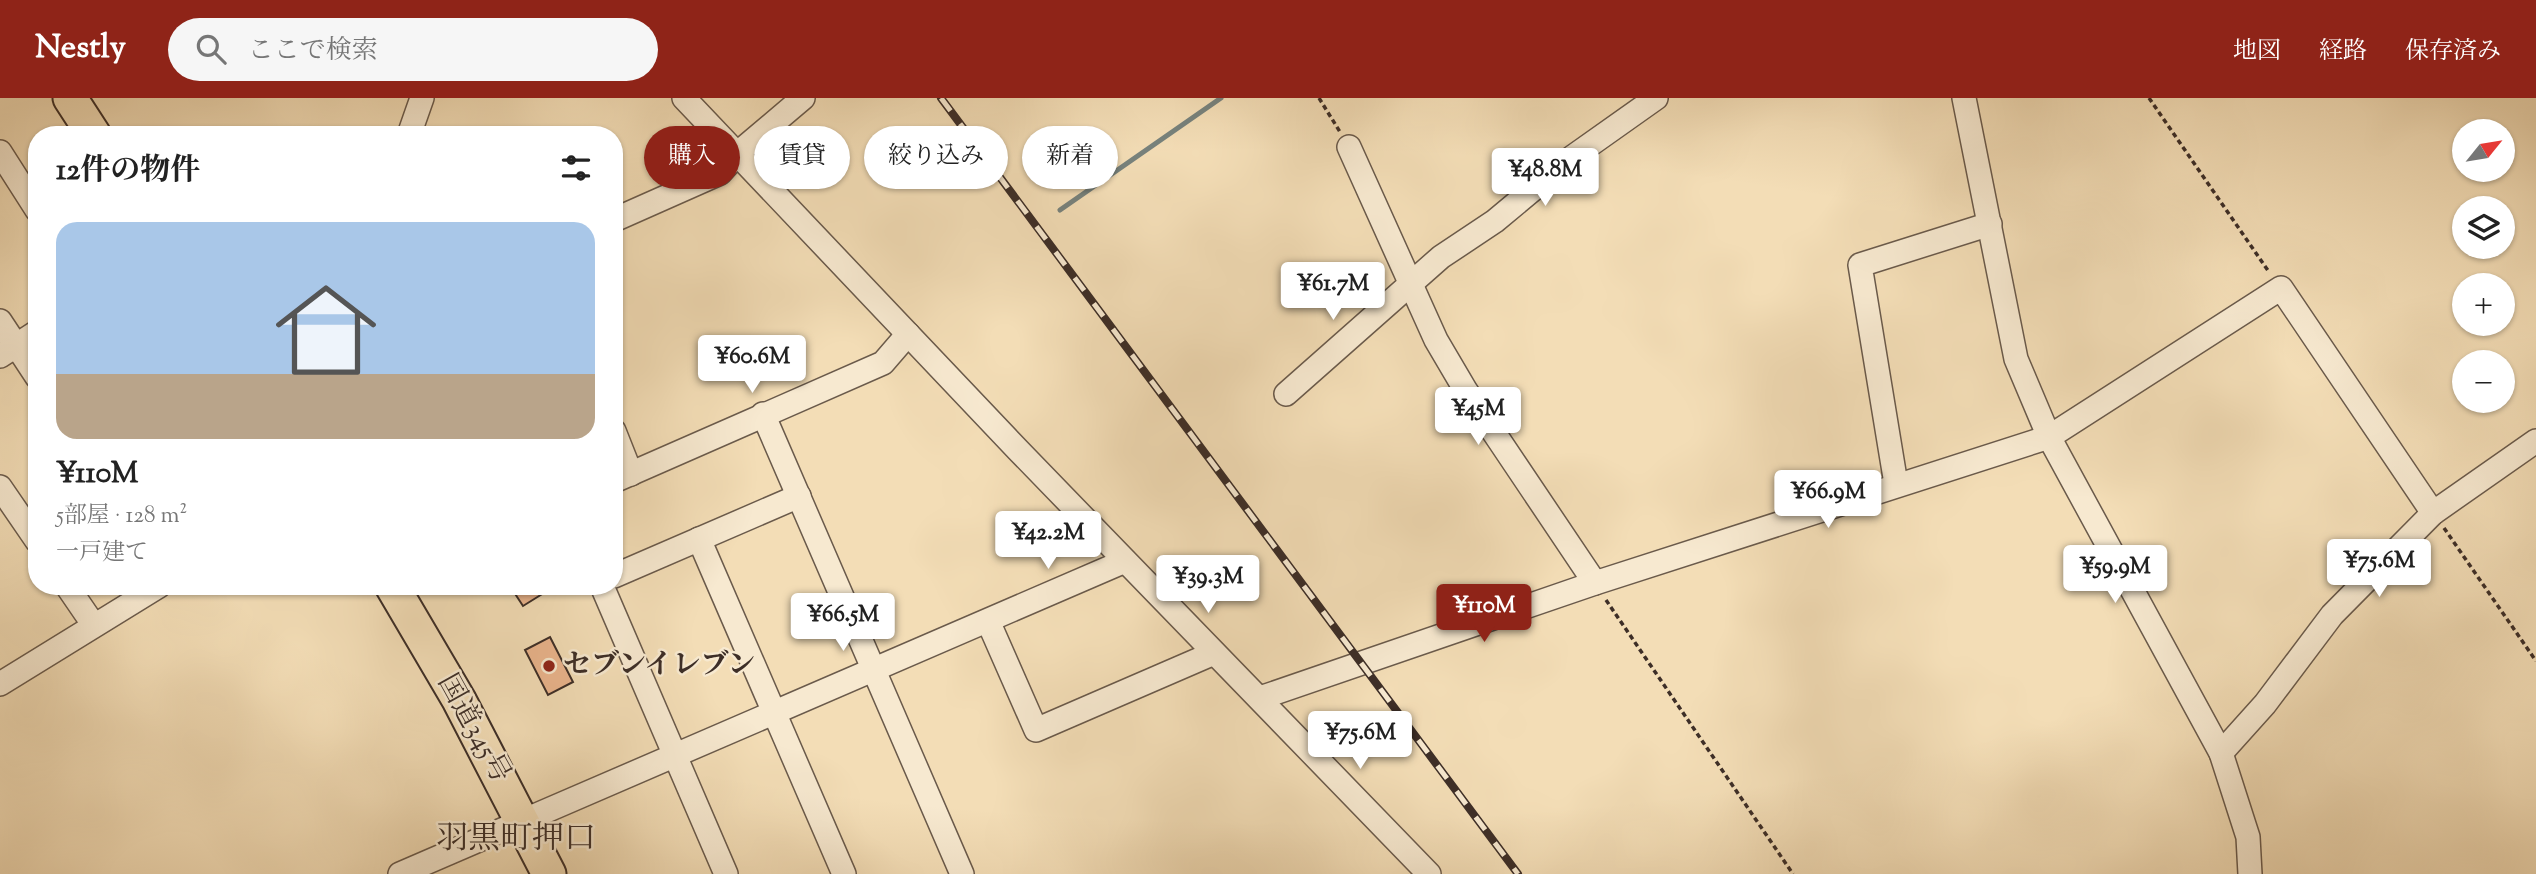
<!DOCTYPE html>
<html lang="ja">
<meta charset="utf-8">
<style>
:root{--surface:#fff;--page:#f6f6f6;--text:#222;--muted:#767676;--accent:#8f2418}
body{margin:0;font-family:"Sorts Mill Goudy","Noto Serif JP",serif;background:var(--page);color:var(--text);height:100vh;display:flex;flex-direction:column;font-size:26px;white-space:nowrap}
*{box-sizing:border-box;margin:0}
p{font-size:23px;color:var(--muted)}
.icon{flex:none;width:38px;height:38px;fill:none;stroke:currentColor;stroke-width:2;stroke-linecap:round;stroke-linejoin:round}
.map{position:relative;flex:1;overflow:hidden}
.sheet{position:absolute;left:28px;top:28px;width:595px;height:469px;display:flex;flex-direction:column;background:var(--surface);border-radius:28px;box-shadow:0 2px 5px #0004}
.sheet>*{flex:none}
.top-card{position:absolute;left:644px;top:28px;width:665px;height:63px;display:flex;gap:14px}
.needle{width:46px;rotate:60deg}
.tools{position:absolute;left:2452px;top:21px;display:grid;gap:14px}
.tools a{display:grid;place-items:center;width:63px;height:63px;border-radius:50%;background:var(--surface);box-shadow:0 2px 5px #0004;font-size:35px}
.price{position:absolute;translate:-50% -60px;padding:0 16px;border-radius:7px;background:#fff;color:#222;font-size:23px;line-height:46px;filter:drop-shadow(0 2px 4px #0008)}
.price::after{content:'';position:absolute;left:50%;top:42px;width:21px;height:16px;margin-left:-10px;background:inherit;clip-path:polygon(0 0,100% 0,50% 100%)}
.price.selected{background:var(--accent);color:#fff}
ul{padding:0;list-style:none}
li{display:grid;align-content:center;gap:14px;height:371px;padding:0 28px}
li span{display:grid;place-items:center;height:217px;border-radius:21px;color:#555}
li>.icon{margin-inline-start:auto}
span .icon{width:126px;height:126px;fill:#fffc;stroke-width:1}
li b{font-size:30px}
h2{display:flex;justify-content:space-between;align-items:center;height:84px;padding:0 28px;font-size:30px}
.tag{padding:0 24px;border-radius:32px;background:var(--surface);box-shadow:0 2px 5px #0004;font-size:24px;line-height:63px}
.tag.selected{background:var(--accent);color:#fff}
header{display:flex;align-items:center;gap:42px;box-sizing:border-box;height:98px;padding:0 35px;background:var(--accent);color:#fff}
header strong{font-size:33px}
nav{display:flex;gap:38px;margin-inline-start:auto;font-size:24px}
.search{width:490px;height:63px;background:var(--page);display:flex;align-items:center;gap:18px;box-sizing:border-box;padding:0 24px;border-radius:38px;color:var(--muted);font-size:26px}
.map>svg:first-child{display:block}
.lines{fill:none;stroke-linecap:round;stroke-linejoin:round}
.stream{stroke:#77827d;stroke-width:5}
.building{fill:#ebb58d;stroke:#3d2e27;stroke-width:2}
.minor-casing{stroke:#6a5a4b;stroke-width:26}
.highway-casing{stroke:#3d2e27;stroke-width:37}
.path{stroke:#3d2e27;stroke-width:3.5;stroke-dasharray:5 3.5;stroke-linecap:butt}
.minor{stroke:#f7e9d0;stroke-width:23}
.highway{stroke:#f3ddb6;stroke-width:33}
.rail-casing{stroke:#3d2e27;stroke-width:8}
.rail{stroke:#f7e9d0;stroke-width:5;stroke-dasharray:16;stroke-linecap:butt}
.poi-dot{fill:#8f2418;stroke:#f7e9d0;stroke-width:2.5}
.labels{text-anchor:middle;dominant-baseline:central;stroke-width:5;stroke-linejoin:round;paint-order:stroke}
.poi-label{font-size:28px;font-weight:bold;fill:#3d2e27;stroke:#f7e9d0;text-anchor:start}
.street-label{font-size:28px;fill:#3d2e27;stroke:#f7e9d0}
.quarter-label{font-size:32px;fill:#3d2e27;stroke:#f7e9d0}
</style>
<header>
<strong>Nestly</strong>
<div class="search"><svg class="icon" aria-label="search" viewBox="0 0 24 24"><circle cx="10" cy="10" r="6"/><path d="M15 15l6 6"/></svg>ここで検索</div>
<nav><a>地図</a><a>経路</a><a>保存済み</a></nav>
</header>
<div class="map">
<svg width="2536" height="776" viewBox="0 0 2536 776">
<rect width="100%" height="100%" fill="#f3ddb6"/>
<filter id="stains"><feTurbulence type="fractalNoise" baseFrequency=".00286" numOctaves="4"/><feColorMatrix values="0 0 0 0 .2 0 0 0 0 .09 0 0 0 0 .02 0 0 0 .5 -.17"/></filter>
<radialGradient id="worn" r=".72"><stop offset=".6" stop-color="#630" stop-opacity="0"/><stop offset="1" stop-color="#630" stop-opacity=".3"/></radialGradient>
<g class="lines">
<polyline class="stream" points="1060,112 1221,0"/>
</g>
<g class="building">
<polygon points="510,488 555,488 523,508"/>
<polygon points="550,539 573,584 548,597 525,552"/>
</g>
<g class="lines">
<g class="minor-casing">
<g id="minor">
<polyline points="684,0 1018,352 1429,776"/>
<polyline points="1964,0 2016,261 2049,339 2221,655 2248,739 2250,776"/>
<polyline points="409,37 422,0"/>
<polyline points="1349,49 1436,242 1466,293 1595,485"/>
<polyline points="0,54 37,112"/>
<polyline points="614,122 720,75 738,55 803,0"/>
<polyline points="0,223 37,279"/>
<polyline points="0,258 37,234"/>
<polyline points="1286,296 1441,159 1495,123 1567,63 1656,0"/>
<polyline points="763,316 962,776"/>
<polyline points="614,333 631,376"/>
<polyline points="614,383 883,265 908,236"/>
<polyline points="1896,386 1860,167 1990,126"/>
<polyline points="0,389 37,443"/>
<polyline points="699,441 844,776"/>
<polyline points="614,478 799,398"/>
<polyline points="67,488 93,526"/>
<polyline points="602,488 726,776"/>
<polyline points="988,523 1036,632 1214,555"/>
<polyline points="0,586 159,488"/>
<polyline points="1260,600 1595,485 2049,339 2281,190 2433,415"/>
<polyline points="2221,655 2265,606 2332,517 2433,415 2536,343"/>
<polyline points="400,776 1125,463"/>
</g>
</g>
<g class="highway-casing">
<g id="highway">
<polyline points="70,0 94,37"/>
<polyline points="392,488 459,602 549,776"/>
</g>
</g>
<g class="path">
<polyline points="1319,0 1340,34"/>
<polyline points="2149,0 2269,174"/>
<polyline points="2444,430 2536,563"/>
<polyline points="1606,502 1793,776"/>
</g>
<use href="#minor" class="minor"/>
<use href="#highway" class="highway"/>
<g class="rail-casing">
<polyline id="rail" points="941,0 1518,776"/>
</g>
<use href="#rail" class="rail"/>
</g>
<circle class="poi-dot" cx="549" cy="568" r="7"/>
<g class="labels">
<g class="poi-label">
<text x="563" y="568">セブンイレブン</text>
</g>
<g class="street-label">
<text transform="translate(473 631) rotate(61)">国道345号</text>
</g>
<g class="quarter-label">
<text x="516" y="742">羽黒町押口</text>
</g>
</g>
<rect width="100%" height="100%" filter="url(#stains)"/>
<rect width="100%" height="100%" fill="url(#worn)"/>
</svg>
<div class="tools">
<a><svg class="needle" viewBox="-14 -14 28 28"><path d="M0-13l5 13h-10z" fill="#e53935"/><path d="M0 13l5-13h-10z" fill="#767676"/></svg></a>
<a><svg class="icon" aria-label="layers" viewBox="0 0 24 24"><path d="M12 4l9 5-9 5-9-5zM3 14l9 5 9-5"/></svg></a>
<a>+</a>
<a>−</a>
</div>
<b class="price" style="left:1545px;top:110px">¥48.8M</b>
<b class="price" style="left:1333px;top:224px">¥61.7M</b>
<b class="price" style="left:752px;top:297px">¥60.6M</b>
<b class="price" style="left:1478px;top:349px">¥45M</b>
<b class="price" style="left:1828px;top:432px">¥66.9M</b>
<b class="price" style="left:1048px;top:473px">¥42.2M</b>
<b class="price" style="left:2379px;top:501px">¥75.6M</b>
<b class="price" style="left:2115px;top:507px">¥59.9M</b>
<b class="price" style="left:1208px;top:517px">¥39.3M</b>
<b class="price selected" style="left:1484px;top:546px">¥110M</b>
<b class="price" style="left:843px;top:555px">¥66.5M</b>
<b class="price" style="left:1360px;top:673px">¥75.6M</b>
<div class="top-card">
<a class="tag selected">購入</a>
<a class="tag">賃貸</a>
<a class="tag">絞り込み</a>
<a class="tag">新着</a>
</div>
<section class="sheet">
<h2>12件の物件<svg class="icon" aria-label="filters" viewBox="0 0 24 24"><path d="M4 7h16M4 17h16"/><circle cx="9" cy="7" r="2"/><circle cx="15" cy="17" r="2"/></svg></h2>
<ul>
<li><span style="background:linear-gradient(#a9c7e8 70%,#b9a48a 0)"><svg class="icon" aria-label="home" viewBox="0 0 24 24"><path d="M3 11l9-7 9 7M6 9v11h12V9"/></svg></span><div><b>¥110M</b><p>5部屋 · 128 m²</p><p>一戸建て</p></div></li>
</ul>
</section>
</div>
